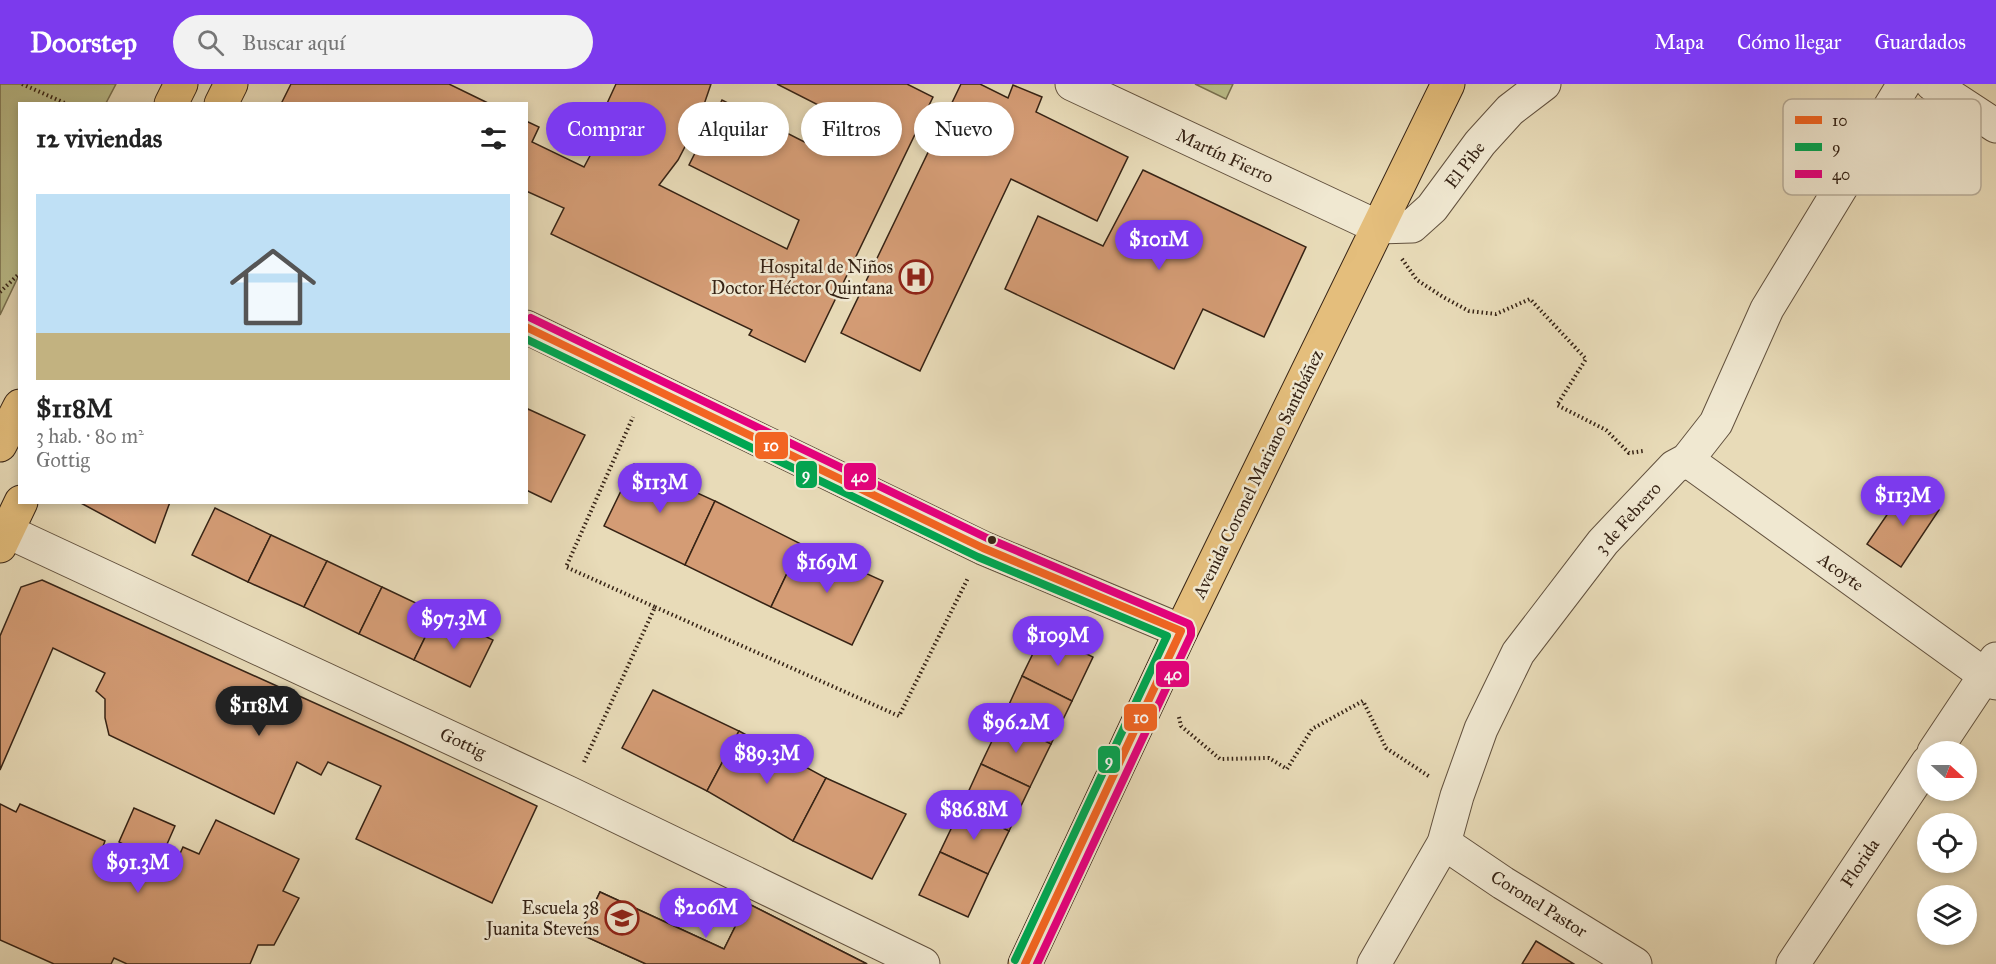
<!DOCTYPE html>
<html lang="es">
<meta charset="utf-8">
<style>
:root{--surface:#fff;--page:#f2f2f2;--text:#222;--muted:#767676;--accent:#7c3aed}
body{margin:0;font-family:"IM FELL Great Primer",serif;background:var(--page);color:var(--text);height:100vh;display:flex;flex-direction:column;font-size:22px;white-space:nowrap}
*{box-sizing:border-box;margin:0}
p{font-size:20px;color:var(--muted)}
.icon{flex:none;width:33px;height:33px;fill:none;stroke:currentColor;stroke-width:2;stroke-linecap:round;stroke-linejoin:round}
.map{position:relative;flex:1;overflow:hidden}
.side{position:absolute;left:18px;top:18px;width:510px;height:402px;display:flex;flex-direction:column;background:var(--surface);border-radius:0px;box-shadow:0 3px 9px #0003}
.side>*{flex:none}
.top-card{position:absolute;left:546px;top:18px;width:570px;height:54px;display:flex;gap:12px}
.needle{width:39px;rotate:111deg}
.buttons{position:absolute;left:1917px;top:657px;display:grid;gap:12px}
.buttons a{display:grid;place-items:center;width:60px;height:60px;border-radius:50%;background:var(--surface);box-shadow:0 3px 9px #0003;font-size:30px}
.price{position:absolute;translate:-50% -51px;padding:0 14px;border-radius:21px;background:var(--accent);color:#fff;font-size:20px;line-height:39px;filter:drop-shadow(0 2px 3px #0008)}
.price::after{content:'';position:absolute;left:50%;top:36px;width:18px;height:14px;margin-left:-9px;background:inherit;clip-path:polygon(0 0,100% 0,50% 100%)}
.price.active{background:#222;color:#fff}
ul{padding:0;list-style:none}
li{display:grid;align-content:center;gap:12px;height:318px;padding:0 18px}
li span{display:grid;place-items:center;height:186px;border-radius:0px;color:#555}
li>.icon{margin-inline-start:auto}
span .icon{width:108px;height:108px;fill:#fffc;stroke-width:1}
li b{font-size:26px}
h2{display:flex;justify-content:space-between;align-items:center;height:72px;padding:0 18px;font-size:26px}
.tag{padding:0 21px;border-radius:27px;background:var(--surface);box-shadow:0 3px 9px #0003;font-size:21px;line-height:54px}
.tag.active{background:var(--accent);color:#fff}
header{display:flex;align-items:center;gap:36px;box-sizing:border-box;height:84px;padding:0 30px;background:var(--accent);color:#fff}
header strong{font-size:28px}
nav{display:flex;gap:33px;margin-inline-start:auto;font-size:21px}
.search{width:420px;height:54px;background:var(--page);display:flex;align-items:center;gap:15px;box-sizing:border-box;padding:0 21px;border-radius:33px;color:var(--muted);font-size:22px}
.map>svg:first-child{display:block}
.green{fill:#bbbe8b;stroke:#787050;stroke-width:1.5}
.building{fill:#d49c75;stroke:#362315;stroke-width:1.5;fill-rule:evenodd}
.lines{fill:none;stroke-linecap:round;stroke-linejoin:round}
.minor-casing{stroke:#62513e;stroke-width:35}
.major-casing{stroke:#362315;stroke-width:35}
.path{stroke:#362315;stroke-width:4;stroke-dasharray:1.5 3;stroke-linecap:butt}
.minor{stroke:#f0e8d1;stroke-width:33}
.major{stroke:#e4be7c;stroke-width:33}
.bus-1-casing{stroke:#f0e8d1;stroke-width:12}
.bus-2-casing{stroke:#f0e8d1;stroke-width:12}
.bus-3-casing{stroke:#f0e8d1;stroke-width:12}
.bus-1{stroke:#f26522;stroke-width:8}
.bus-2{stroke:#00a651;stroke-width:8}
.bus-3{stroke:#e5007d;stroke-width:8}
.bus-dot{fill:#362315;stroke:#f0e8d1;stroke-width:2}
.labels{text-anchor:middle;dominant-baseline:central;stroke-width:5;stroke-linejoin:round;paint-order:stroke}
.street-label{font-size:18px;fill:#362315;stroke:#f0e8d1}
.poi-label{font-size:18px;fill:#362315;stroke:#f0e8d1;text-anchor:end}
.key{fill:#f0e8d1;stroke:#b8ad99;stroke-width:1.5}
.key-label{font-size:16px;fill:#362315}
.line-badge{stroke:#f0e8d1;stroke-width:2}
.badge-label{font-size:16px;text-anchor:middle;font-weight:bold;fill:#fff}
</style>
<header>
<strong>Doorstep</strong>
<div class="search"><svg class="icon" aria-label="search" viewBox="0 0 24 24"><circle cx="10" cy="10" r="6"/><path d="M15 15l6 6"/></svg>Buscar aquí</div>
<nav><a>Mapa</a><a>Cómo llegar</a><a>Guardados</a></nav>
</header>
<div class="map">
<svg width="1996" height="880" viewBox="0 0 1996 880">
<rect width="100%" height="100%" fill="#e8dbb8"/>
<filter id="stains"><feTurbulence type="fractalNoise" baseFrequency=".00333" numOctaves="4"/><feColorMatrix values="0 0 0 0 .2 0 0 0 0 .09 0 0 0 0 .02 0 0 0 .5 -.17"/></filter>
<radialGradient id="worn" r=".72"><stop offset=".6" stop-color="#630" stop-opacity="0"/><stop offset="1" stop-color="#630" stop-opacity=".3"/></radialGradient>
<g class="green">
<polygon points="0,0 116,0 106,19 20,20 19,191 0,231"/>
<polygon points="1195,0 1233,0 1226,15"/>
</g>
<g class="building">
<polygon points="291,0 449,0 490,20 281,20"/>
<path d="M 616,0 L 711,0 L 698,38 L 709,43 L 722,16 L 828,70 L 844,34 L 777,0 L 907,0 L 933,13 L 805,278 L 749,251 L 752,246 L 551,150 L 564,124 L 526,107 L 526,37 L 539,43 L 532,58 L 584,83 L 592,68 L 594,69 L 598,39 ZM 689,55 L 699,61 L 689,81 L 799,136 L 787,165 L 659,101 L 678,76 Z"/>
<polygon points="961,0 980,0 1008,14 1013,1 1042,13 1036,28 1128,73 1097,137 1011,95 920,287 841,249"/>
<polygon points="1143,86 1306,163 1264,253 1203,225 1174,285 1005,205 1038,132 1103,162"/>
<polygon points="528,325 585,351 551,418 526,406 526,329"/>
<polygon points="634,380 715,417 685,481 604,442"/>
<polygon points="1906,403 1939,426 1901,483 1867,460"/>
<polygon points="715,417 801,460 771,523 685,481"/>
<polygon points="79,418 170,418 155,459"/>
<polygon points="215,424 271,451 248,498 192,471"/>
<polygon points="271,451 327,477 304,523 248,498"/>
<polygon points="801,460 883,497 852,561 771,523"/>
<polygon points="327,477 382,503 359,550 304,523"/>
<polygon points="42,496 401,658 537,722 492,819 356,755 381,702 328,678 321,691 297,678 274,730 109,651 105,634 105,615 96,607 105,589 53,564 0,686 0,552 21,503"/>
<polygon points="382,503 437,529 414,576 359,550"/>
<polygon points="437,529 493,556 470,603 414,576"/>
<polygon points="1043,549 1093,573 1072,617 1022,592"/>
<polygon points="1022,592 1072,617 1051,660 1002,636"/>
<polygon points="653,606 739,647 707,707 622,664"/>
<polygon points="1002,636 1051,660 1030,703 981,680"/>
<polygon points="739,647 826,694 793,757 707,707"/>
<polygon points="981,680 1030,703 1009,747 961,724"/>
<polygon points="826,694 906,730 872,795 793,757"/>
<polygon points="0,720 16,728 20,720 105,757 102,765 121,774 127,762 119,758 134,724 175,742 160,776 152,773 147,785 169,794 183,763 199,770 216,736 299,775 283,807 299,814 274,861 258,861 250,880 127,880 114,874 111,880 54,880 0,856"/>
<polygon points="961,724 1009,747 988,790 940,768"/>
<polygon points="940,768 988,790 968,833 919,811"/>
<polygon points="600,808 724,865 747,819 867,880 646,880 580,850"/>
<polygon points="600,808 724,865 747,819 867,880 646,880 580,850"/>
<polygon points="1536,857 1574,880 1522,880"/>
</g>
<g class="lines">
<g class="minor-casing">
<g id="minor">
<polyline points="1072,0 1378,143 1412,142 1432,124 1480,59 1510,26 1544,0"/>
<polyline points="1932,0 1996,42"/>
<polyline points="526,243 983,464 1181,547"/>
<polyline points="1687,376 1996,599"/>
<polyline points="0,444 569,709 923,880"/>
<polyline points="1934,668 1996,575"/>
<polyline points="1444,759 1503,799 1635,880"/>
<polyline points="1374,880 1444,759 1457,712 1481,645 1518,569 1603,458 1674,383 1687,376 1716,339 1767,225 1904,0"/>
<polyline points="1793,880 1928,678"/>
</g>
</g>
<g class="major-casing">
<g id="major">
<polyline points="171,20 181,0"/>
<polyline points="221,20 231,0"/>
<polyline points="0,361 20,322"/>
<polyline points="0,462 21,418"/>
<polyline points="1025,880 1181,547 1448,0"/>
</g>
</g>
<g class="path">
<polyline points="22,0 67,20"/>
<polyline points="1402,175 1417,196 1443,213 1469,227 1496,230 1530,215 1586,275 1557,321 1606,346 1629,369 1643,367"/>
<polyline points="0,208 20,189"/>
<polyline points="655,523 899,632 968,494"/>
<polyline points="1179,633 1181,642 1220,675 1269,674 1287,685 1312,645 1363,617 1386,664 1430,693"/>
<polyline points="584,678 655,523 566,483 633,333"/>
</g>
<use href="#minor" class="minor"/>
<use href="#major" class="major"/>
<g class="bus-1-casing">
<polyline id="bus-1" points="526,243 983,464 1181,547 1025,880"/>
</g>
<g class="bus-2-casing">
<polyline id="bus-2" points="526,255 978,473 1167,552 1015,876"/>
</g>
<g class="bus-3-casing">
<polyline id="bus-3" points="531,234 987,454 1189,540 1191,545 1191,551 1037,880"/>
</g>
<use href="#bus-1" class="bus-1"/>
<use href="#bus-2" class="bus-2"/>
<use href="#bus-3" class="bus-3"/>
</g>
<defs>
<g id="hospital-ring" transform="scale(1.725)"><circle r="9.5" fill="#f0e8d1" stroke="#8f2418" stroke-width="1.5"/><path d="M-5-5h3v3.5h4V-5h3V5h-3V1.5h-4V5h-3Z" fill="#8f2418"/></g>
<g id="school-ring" transform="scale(1.725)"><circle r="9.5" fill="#f0e8d1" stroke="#8f2418" stroke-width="1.5"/><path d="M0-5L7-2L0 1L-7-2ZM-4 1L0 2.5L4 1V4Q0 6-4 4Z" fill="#8f2418"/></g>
</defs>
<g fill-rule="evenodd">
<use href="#hospital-ring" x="916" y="193"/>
<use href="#school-ring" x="622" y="834"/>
</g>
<circle class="bus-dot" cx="992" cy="456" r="5"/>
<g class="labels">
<g class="street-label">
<text transform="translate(1225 72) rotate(25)">Martín Fierro</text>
<text transform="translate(1465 81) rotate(-53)">El Pibe</text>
<text transform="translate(1258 390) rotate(-64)">Avenida Coronel Mariano Santibáñez</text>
<text transform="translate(1628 434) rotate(-48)">3 de Febrero</text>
<text transform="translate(1841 488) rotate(36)">Acoyte</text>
<text transform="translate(463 659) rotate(25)">Gottig</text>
<text transform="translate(1860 779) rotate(-56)">Florida</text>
<text transform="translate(1539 820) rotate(32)">Coronel Pastor</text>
</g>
<g class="poi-label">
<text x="893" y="183">Hospital de Niños<tspan x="893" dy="21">Doctor Héctor Quintana</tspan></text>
<text x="599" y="824">Escuela 38<tspan x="599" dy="21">Juanita Stevens</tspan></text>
</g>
</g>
<rect x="1783" y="15" width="198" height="96" rx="9" class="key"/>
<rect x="1795" y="32" width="27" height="8" fill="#f26522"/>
<rect x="1795" y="59" width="27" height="8" fill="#00a651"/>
<rect x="1795" y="86" width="27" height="8" fill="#e5007d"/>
<g class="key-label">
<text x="1832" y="42">10</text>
<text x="1832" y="69">9</text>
<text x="1832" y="96">40</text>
</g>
<g class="line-badge">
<rect x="754" y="347" width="35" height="29" rx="6" fill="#f26522"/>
<rect x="795" y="376" width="23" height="29" rx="6" fill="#00a651"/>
<rect x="843" y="378" width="34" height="29" rx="6" fill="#e5007d"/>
<rect x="1155" y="576" width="35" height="28" rx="6" fill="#e5007d"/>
<rect x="1123" y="619" width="35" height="29" rx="6" fill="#f26522"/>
<rect x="1097" y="661" width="24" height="29" rx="6" fill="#00a651"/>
</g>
<g class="badge-label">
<text x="771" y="367">10</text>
<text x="806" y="396">9</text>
<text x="860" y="398">40</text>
<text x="1173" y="596">40</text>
<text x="1141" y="639">10</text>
<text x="1109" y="682">9</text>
</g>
<rect width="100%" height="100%" filter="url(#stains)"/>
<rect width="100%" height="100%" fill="url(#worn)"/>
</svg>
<div class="buttons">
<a><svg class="needle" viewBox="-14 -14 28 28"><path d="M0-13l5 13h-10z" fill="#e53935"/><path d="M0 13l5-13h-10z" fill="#767676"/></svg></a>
<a><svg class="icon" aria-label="locate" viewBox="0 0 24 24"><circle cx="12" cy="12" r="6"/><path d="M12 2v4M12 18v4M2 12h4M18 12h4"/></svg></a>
<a><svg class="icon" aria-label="layers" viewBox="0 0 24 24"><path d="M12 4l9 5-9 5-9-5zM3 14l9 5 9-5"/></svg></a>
</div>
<b class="price" style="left:1159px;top:187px">$101M</b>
<b class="price" style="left:660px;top:430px">$113M</b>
<b class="price" style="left:1903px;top:443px">$113M</b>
<b class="price" style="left:827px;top:510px">$169M</b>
<b class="price" style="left:454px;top:566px">$97.3M</b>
<b class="price" style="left:1058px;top:583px">$109M</b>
<b class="price active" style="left:259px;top:653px">$118M</b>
<b class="price" style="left:1016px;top:670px">$96.2M</b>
<b class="price" style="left:767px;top:701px">$89.3M</b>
<b class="price" style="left:974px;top:757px">$86.8M</b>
<b class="price" style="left:138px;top:810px">$91.3M</b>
<b class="price" style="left:706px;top:855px">$206M</b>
<div class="top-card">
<a class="tag active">Comprar</a>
<a class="tag">Alquilar</a>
<a class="tag">Filtros</a>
<a class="tag">Nuevo</a>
</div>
<section class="side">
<h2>12 viviendas<svg class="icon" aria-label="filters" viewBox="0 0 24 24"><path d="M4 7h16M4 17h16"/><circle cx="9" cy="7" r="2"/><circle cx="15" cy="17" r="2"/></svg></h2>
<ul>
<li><span style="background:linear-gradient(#bfe0f5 75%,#c2b280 0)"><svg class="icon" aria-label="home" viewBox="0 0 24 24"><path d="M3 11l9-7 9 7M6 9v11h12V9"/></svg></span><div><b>$118M</b><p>3 hab. · 80 m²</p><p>Gottig</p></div></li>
</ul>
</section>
</div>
